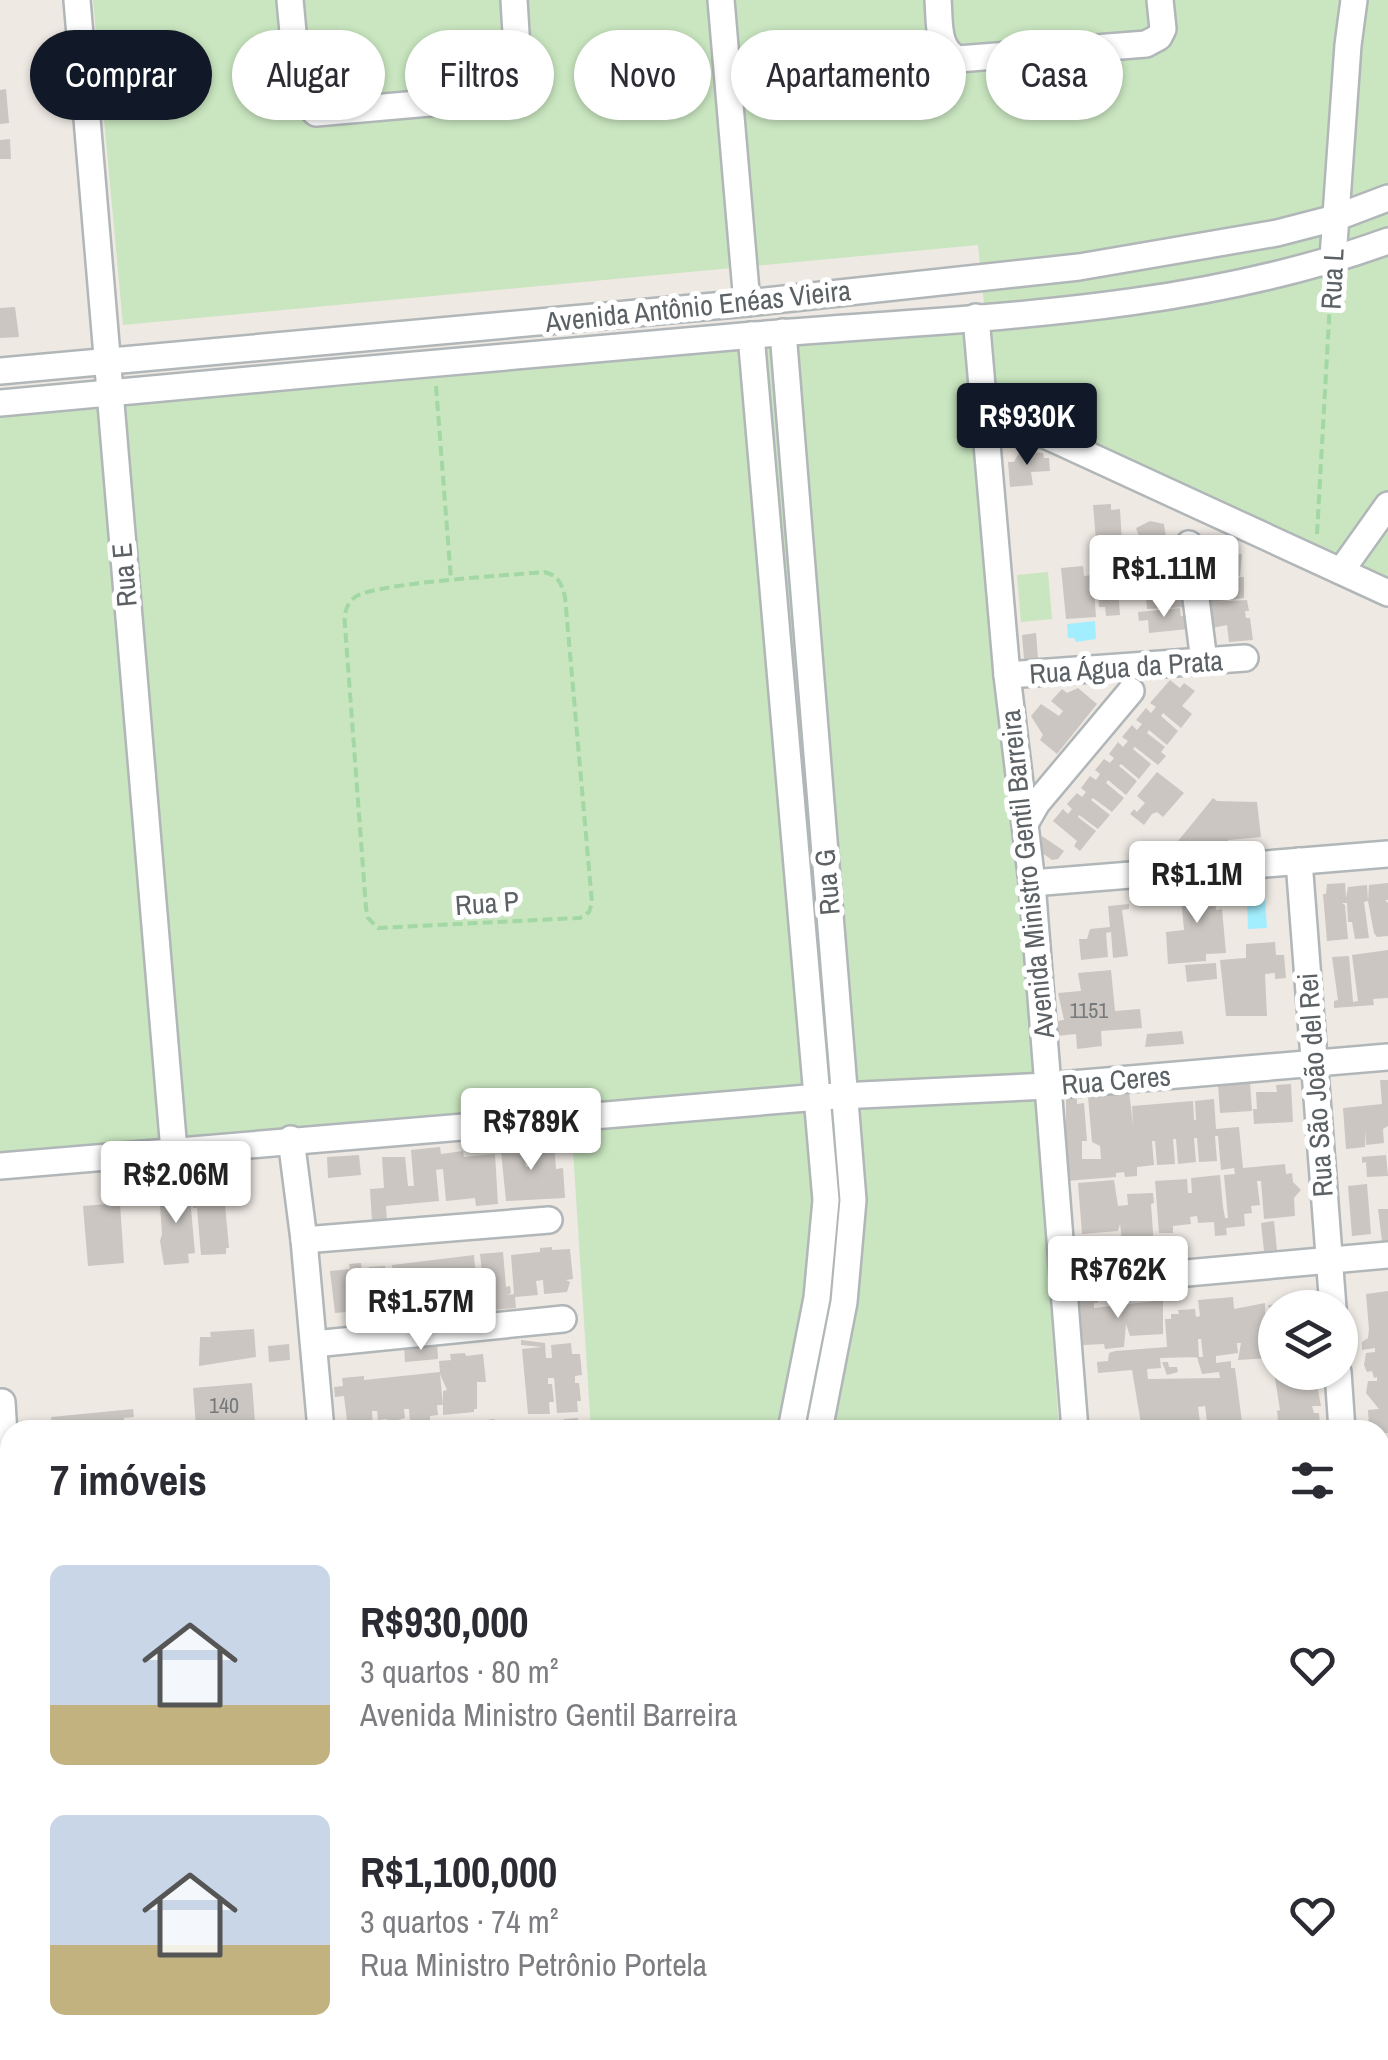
<!DOCTYPE html>
<html lang="pt">
<meta charset="utf-8">
<style>
:root{--surface:#fff;--page:#f2f2f3;--text:#2b2b33;--muted:#7c7c81;--accent:#111827}
body{margin:0;font-family:"Archivo Narrow",sans-serif;background:var(--page);color:var(--text);height:100vh;display:flex;flex-direction:column;font-size:38px;white-space:nowrap}
*{box-sizing:border-box;margin:0}
p{font-size:32px;color:var(--muted)}
.icon{flex:none;width:55px;height:55px;fill:none;stroke:currentColor;stroke-width:2;stroke-linecap:round;stroke-linejoin:round}
.map{position:relative;flex:1;overflow:hidden}
.sheet{position:absolute;left:0px;top:1420px;width:1390px;height:640px;display:flex;flex-direction:column;background:var(--surface);border-radius:30px 30px 0 0;box-shadow:0 2px 8px #0004}
.sheet>*{flex:none}
.top-card{position:absolute;left:30px;top:30px;width:1330px;height:90px;display:flex;gap:20px}
.fabs{position:absolute;left:1258px;top:1290px;display:grid;gap:20px}
.fabs a{display:grid;place-items:center;width:100px;height:100px;border-radius:50%;background:var(--surface);box-shadow:0 2px 8px #0004;font-size:50px}
.price{position:absolute;translate:-50% -85px;padding:0 22px;border-radius:10px;background:#fff;color:#222;font-size:32px;line-height:65px;filter:drop-shadow(0 2px 5px #0008)}
.price::after{content:'';position:absolute;left:50%;top:60px;width:30px;height:22px;margin-left:-15px;background:inherit;clip-path:polygon(0 0,100% 0,50% 100%)}
.price.active{background:var(--accent);color:#fff}
ul{padding:0;list-style:none}
li{display:flex;align-items:center;gap:30px;height:250px;padding:0 50px}
li span{display:grid;place-items:center;flex:none;width:280px;height:200px;border-radius:15px;color:#555}
li>.icon{margin-inline-start:auto}
span .icon{width:120px;height:120px;fill:#fffc;stroke-width:1}
li b{font-size:42px}
h2{display:flex;justify-content:space-between;align-items:center;height:120px;padding:0 50px;font-size:42px}
.chip{padding:0 35px;border-radius:45px;background:var(--surface);box-shadow:0 2px 8px #0004;font-size:35px;line-height:90px}
.chip.active{background:var(--accent);color:#fff}
.map>svg:first-child{display:block}
.medical{fill:#fbdfe4}
.green{fill:#c9e6c0}
.water{fill:#a3eefe}
.building{fill:#cbc6c2;fill-rule:evenodd}
.lines{fill:none;stroke-linecap:round;stroke-linejoin:round}
.minor-casing{stroke:#b1b6b8;stroke-width:30}
.major-casing{stroke:#f09f5a;stroke-width:38}
.path{stroke:#a3d7a3;stroke-width:4;stroke-dasharray:10 5;stroke-linecap:butt}
.minor{stroke:#fff;stroke-width:25}
.major{stroke:#fedaa8;stroke-width:32}
.labels{text-anchor:middle;dominant-baseline:central;stroke-width:10;stroke-linejoin:round;paint-order:stroke}
.number-label{font-size:22px;fill:#777a7c}
.street-label{font-size:28px;fill:#5b6164;stroke:#fff}
</style>
<div class="map">
<svg width="1388" height="2060" viewBox="0 0 1388 2060">
<rect width="100%" height="100%" fill="#eee9e3"/>
<polygon class="medical" points="568,2050 684,2050 685,2060 569,2060"/>
<g class="green">
<polygon points="93,0 1388,0 1388,583 994,402 978,245 123,325"/>
<polygon points="968,324 1034,1066 1059,1430 591,1430 570,1104 0,1152 0,409"/>
<polygon points="1048,572 1052,619 1021,622 1017,575"/>
<polygon points="59,2050 243,2050 253,2060 51,2060"/>
</g>
<g class="water">
<polygon points="1095,621 1096,639 1076,642 1074,638 1068,638 1067,624"/>
<polygon points="1265,899 1267,928 1248,929 1247,900"/>
</g>
<g class="building">
<polygon points="6,89 9,123 0,124 0,90"/>
<polygon points="10,139 11,159 0,159 0,140"/>
<polygon points="15,307 19,337 0,338 0,308"/>
<polygon points="1020,451 1043,453 1044,458 1049,458 1050,471 1031,472 1033,485 1010,487 1008,462 1014,462"/>
<polygon points="1111,504 1111,510 1120,509 1122,543 1109,545 1110,564 1098,565 1093,505"/>
<polygon points="1150,521 1164,524 1166,538 1173,538 1174,547 1179,546 1181,560 1141,562 1140,551 1132,552 1130,542 1141,541 1136,528"/>
<polygon points="1242,554 1240,576 1210,579 1244,577 1244,598 1213,602 1247,600 1249,611 1245,611 1246,618 1250,618 1253,640 1229,642 1227,625 1212,628 1202,558"/>
<polygon points="1175,561 1176,570 1182,570 1183,583 1144,585 1143,574 1134,575 1133,565"/>
<polygon points="1083,566 1084,576 1093,575 1096,617 1066,619 1061,568"/>
<polygon points="1117,574 1120,615 1106,616 1105,607 1099,607 1097,575"/>
<polygon points="1177,584 1178,593 1184,592 1186,607 1147,609 1146,598 1137,599 1135,588"/>
<polygon points="1180,608 1181,616 1187,616 1188,629 1149,633 1148,620 1139,621 1138,612"/>
<polygon points="1036,633 1038,658 1024,659 1022,635"/>
<polygon points="1170,680 1180,688 1184,683 1195,691 1182,706 1192,714 1181,728 1163,713 1161,716 1178,731 1167,745 1149,730 1147,733 1165,747 1161,752 1166,756 1158,765 1135,747 1133,749 1151,764 1139,779 1121,764 1119,766 1137,781 1126,795 1108,780 1106,783 1124,798 1112,812 1093,798 1091,800 1110,815 1098,829 1079,815 1078,817 1096,831 1080,851 1074,846 1077,841 1053,821 1063,809 1068,814 1072,809 1067,804 1077,793 1082,797 1086,792 1081,788 1090,776 1096,780 1100,774 1095,770 1104,759 1110,763 1114,758 1109,754 1118,742 1123,747 1128,741 1122,737 1132,725 1137,730 1142,724 1136,720 1146,708 1151,713 1156,707 1150,703"/>
<polygon points="1078,688 1097,704 1057,754 1040,740 1043,735 1031,716 1041,704 1059,716 1063,711 1051,701 1062,689 1067,693"/>
<polygon points="1157,772 1184,793 1163,817 1157,812 1152,814 1144,825 1130,814 1134,809 1137,812 1145,803 1137,796"/>
<polygon points="1213,798 1217,801 1257,802 1261,837 1228,840 1229,847 1170,851"/>
<polygon points="1042,836 1064,851 1058,859 1052,860 1041,852"/>
<polygon points="1214,882 1216,910 1222,909 1226,953 1206,954 1206,961 1168,964 1166,932 1184,930 1180,885"/>
<polygon points="1345,883 1346,898 1348,887 1367,885 1368,901 1369,885 1388,883 1388,900 1385,900 1388,903 1388,936 1377,937 1374,933 1368,901 1364,902 1369,938 1355,939 1352,922 1348,922 1347,903 1342,903 1345,905 1348,939 1327,941 1323,894 1326,894 1327,884"/>
<polygon points="1129,904 1129,909 1122,910 1128,956 1113,958 1111,932 1106,933 1108,957 1081,960 1079,939 1087,939 1090,929 1110,927 1108,906"/>
<polygon points="1275,942 1276,955 1284,955 1286,978 1275,979 1275,973 1265,974 1267,1016 1226,1016 1220,960 1246,958 1246,944"/>
<polygon points="1388,950 1388,998 1373,999 1374,1005 1334,1008 1334,1001 1338,1000 1332,957 1349,956 1353,1002 1358,1001 1352,955"/>
<polygon points="1216,963 1217,979 1187,982 1185,965"/>
<polygon points="1111,970 1115,1011 1140,1009 1142,1028 1101,1031 1102,1046 1077,1049 1076,1034 1057,1036 1056,1021 1064,1020 1058,993 1081,991 1078,973"/>
<polygon points="1182,1031 1184,1044 1145,1047 1147,1034"/>
<polygon points="1380,1080 1388,1080 1388,1126 1383,1129 1384,1143 1366,1145 1365,1129 1365,1147 1346,1149 1343,1108 1382,1104"/>
<polygon points="1250,1082 1252,1111 1220,1113 1218,1085"/>
<polygon points="1291,1084 1293,1122 1254,1124 1253,1109 1257,1109 1256,1092 1277,1092 1276,1085"/>
<polygon points="1129,1090 1133,1126 1132,1106 1193,1101 1194,1120 1196,1120 1195,1101 1214,1099 1216,1129 1239,1127 1243,1168 1285,1164 1286,1174 1292,1173 1293,1182 1301,1190 1294,1198 1295,1216 1264,1219 1261,1181 1257,1181 1260,1205 1251,1206 1252,1213 1244,1214 1245,1226 1226,1228 1227,1235 1215,1236 1214,1222 1198,1223 1197,1216 1190,1217 1191,1224 1173,1226 1173,1233 1159,1233 1155,1181 1187,1179 1188,1193 1192,1193 1191,1178 1220,1175 1223,1207 1225,1218 1228,1218 1224,1175 1235,1174 1234,1168 1221,1170 1218,1136 1215,1136 1217,1161 1199,1162 1197,1138 1194,1138 1196,1162 1178,1164 1176,1139 1173,1139 1175,1164 1157,1165 1155,1141 1152,1141 1154,1165 1137,1167 1137,1176 1125,1177 1124,1172 1116,1173 1116,1177 1066,1181 1066,1099 1077,1098 1077,1104 1084,1103 1087,1141 1082,1141 1082,1159 1101,1159 1100,1146 1092,1142 1088,1097 1093,1097 1093,1093"/>
<polygon points="522,1140 526,1167 533,1166 531,1146 554,1144 556,1169 563,1168 565,1198 506,1201 500,1142"/>
<polygon points="440,1147 441,1154 463,1151 464,1157 495,1154 498,1204 476,1206 475,1198 446,1201 443,1169 436,1170 439,1201 386,1206 387,1220 372,1221 370,1189 384,1188 382,1157 405,1157 408,1186 414,1186 411,1150"/>
<polygon points="359,1155 361,1175 328,1178 327,1157"/>
<polygon points="1386,1155 1388,1176 1367,1177 1366,1162 1362,1163 1362,1157"/>
<polygon points="1114,1180 1118,1206 1128,1205 1127,1194 1153,1193 1154,1203 1151,1204 1154,1247 1123,1249 1120,1224 1118,1231 1082,1234 1078,1183"/>
<polygon points="1367,1184 1371,1234 1352,1236 1348,1186"/>
<polygon points="189,1187 195,1253 188,1254 189,1263 164,1265 160,1241 162,1234 159,1190"/>
<polygon points="209,1189 210,1195 224,1194 229,1248 226,1248 226,1254 201,1255 197,1208 193,1208 192,1196 193,1191"/>
<polygon points="120,1203 124,1263 88,1266 83,1206"/>
<polygon points="1378,1209 1388,1209 1388,1240 1382,1241"/>
<polygon points="1274,1221 1277,1250 1264,1251 1261,1223"/>
<polygon points="552,1247 552,1250 570,1249 573,1279 566,1280 570,1282 567,1292 544,1294 543,1280 536,1281 538,1295 515,1297 516,1308 456,1313 454,1287 447,1287 452,1298 447,1298 449,1314 427,1316 425,1297 421,1298 418,1302 419,1317 397,1319 392,1265 474,1255 478,1302 485,1301 480,1254 503,1252 506,1287 510,1286 511,1293 507,1295 514,1294 511,1255 540,1252 540,1248"/>
<polygon points="361,1263 362,1275 369,1274 369,1267 385,1266 388,1298 391,1298 392,1305 365,1310 363,1287 357,1287 359,1311 335,1313 330,1271 350,1269 349,1264"/>
<polygon points="1196,1277 1197,1287 1162,1291 1163,1297 1153,1298 1152,1287"/>
<polygon points="1097,1291 1098,1303 1094,1303 1094,1308 1163,1300 1163,1334 1130,1336 1126,1324 1124,1347 1105,1349 1104,1344 1083,1345 1079,1294"/>
<polygon points="1388,1291 1388,1433 1380,1434 1377,1428 1369,1428 1368,1410 1379,1409 1366,1393 1368,1381 1377,1381 1377,1377 1374,1378 1372,1371 1367,1372 1364,1365 1366,1353 1375,1352 1375,1348 1362,1350 1362,1342 1368,1338 1369,1329 1366,1294"/>
<polygon points="1304,1295 1313,1297 1314,1304 1304,1308 1269,1308 1268,1305 1292,1303 1291,1296"/>
<path d="M 1233,1297 L 1234,1309 L 1265,1303 L 1266,1348 L 1272,1350 L 1273,1358 L 1238,1360 L 1241,1343 L 1237,1343 L 1238,1353 L 1216,1356 L 1216,1363 L 1231,1361 L 1231,1368 L 1235,1368 L 1243,1430 L 1208,1430 L 1205,1406 L 1198,1407 L 1201,1430 L 1174,1430 L 1174,1425 L 1164,1425 L 1164,1430 L 1142,1430 L 1132,1370 L 1098,1373 L 1097,1362 L 1108,1361 L 1109,1353 L 1115,1351 L 1167,1347 L 1165,1319 L 1171,1319 L 1171,1314 L 1179,1314 L 1178,1310 L 1195,1309 L 1196,1317 L 1200,1316 L 1198,1300 ZM 1198,1339 L 1201,1339 L 1203,1357 L 1197,1357 L 1202,1374 L 1219,1372 L 1220,1378 L 1148,1379 L 1147,1369 L 1161,1368 L 1160,1358 L 1199,1357 Z"/>
<polygon points="254,1329 256,1357 199,1366 200,1337 211,1337 210,1332"/>
<polygon points="521,1340 545,1343 546,1358 552,1358 551,1345 571,1343 572,1354 580,1354 582,1375 575,1376 575,1383 579,1383 581,1401 577,1401 578,1412 557,1413 554,1378 548,1378 548,1384 552,1384 554,1402 549,1402 550,1414 528,1414 522,1349 542,1347 521,1345"/>
<polygon points="437,1343 438,1359 405,1362 404,1346"/>
<polygon points="289,1344 290,1360 269,1362 268,1346"/>
<polygon points="465,1353 466,1356 483,1354 486,1382 477,1382 477,1409 474,1409 474,1412 443,1415 443,1391 447,1390 440,1374 443,1405 437,1405 438,1415 430,1416 430,1420 410,1422 409,1409 404,1409 405,1418 388,1423 387,1419 378,1420 377,1411 372,1411 373,1430 348,1430 344,1396 335,1397 334,1387 343,1386 342,1378 364,1376 364,1380 440,1372 439,1361 451,1360 450,1354"/>
<polygon points="1162,1362 1168,1362 1169,1367 1177,1367 1178,1372 1167,1375"/>
<polygon points="1274,1372 1315,1374 1321,1406 1312,1406 1314,1413 1319,1413 1320,1425 1315,1425 1315,1430 1279,1430 1277,1411 1280,1410"/>
<polygon points="252,1383 255,1422 196,1427 193,1388"/>
<polygon points="133,1409 134,1417 124,1418 124,1430 121,1430 120,1426 113,1427 114,1430 52,1430 51,1417"/>
<polygon points="578,1418 579,1430 558,1430 558,1425 565,1424 564,1419"/>
<polygon points="494,1419 495,1430 480,1430 479,1421"/>
<polygon points="550,1420 551,1430 530,1430 529,1423"/>
<polygon points="1380,1471 1384,1471 1388,1494 1388,1545 1380,1546"/>
<polygon points="1388,1566 1388,1590 1380,1591 1380,1567"/>
<polygon points="1388,1610 1388,1633 1380,1634 1380,1611"/>
<polygon points="1383,1683 1388,1683 1388,1707 1385,1707"/>
<polygon points="1387,1886 1388,1959 1380,1960 1380,1946 1386,1945 1384,1937 1380,1937 1380,1887"/>
<polygon points="1388,1964 1388,2045 1380,2045 1380,1965"/>
<polygon points="10,2004 10,2039 0,2052 0,2005"/>
<polygon points="1380,2047 1388,2047 1388,2060 1365,2060 1365,2050 1380,2050"/>
<polygon points="287,2050 352,2050 348,2060 294,2060 285,2056"/>
<polygon points="357,2050 395,2050 395,2056 394,2060 358,2060"/>
<rect x="500" y="2050" width="11" height="10"/>
<rect x="514" y="2050" width="41" height="10"/>
<polygon points="679,2050 680,2059 637,2059 637,2051"/>
<polygon points="710,2050 793,2050 794,2060 711,2060"/>
<polygon points="859,2050 949,2050 949,2053 860,2060"/>
<polygon points="964,2050 974,2050 975,2060 964,2060"/>
<polygon points="1151,2050 1210,2050 1210,2060 1143,2060 1142,2051"/>
</g>
<g class="lines">
<g class="minor-casing">
<g id="minor">
<polyline points="77,0 174,1151"/>
<polyline points="290,0 299,97 316,113 509,96 519,82 514,0"/>
<polyline points="721,0 747,303"/>
<path d="M 938,0 C 940,21 936,49 958,59 L 1146,44 L 1159,37 L 1163,29 L 1160,0"/>
<polyline points="1333,258 1348,45 1354,0"/>
<polyline points="976,317 1007,675 1032,883 1075,1430"/>
<polyline points="783,332 853,1200 844,1302 819,1430"/>
<polyline points="751,335 826,1200 817,1298 791,1430"/>
<polyline points="0,371 747,303 1079,267 1277,233 1335,218 1388,198"/>
<path d="M 0,403 C 251,380 503,356 754,335 C 968,317 1184,315 1388,241"/>
<polyline points="984,407 1388,593"/>
<polyline points="1189,544 1204,661"/>
<polyline points="1341,571 1388,505"/>
<polyline points="1007,675 1245,658"/>
<polyline points="1026,822 1037,803 1131,691"/>
<polyline points="1299,861 1333,1308"/>
<polyline points="1032,883 1388,854"/>
<polyline points="291,1139 304,1240 321,1430"/>
<polyline points="0,1166 819,1097 1048,1086 1388,1057"/>
<polyline points="304,1240 549,1220"/>
<polyline points="1063,1284 1388,1255"/>
<polyline points="314,1344 563,1319"/>
<polyline points="1338,1372 1342,1430"/>
<polyline points="2,1402 10,1531"/>
<polyline points="1380,1455 1388,1454"/>
<polyline points="0,1605 10,1604"/>
<polyline points="1380,1652 1388,1651"/>
<polyline points="262,2050 274,2060"/>
<polyline points="561,2050 561,2060"/>
<polyline points="830,2050 831,2060"/>
<polyline points="1113,2050 1114,2060"/>
<polyline points="23,2060 29,2050"/>
<polyline points="353,2060 354,2050"/>
</g>
</g>
<g class="major-casing">
<g id="major">
<polyline points="1380,1852 1388,1851"/>
<polyline points="0,1990 10,1989"/>
</g>
</g>
<g class="path">
<polyline points="436,386 451,580"/>
<polyline points="1317,534 1331,284"/>
<path d="M 544,572 C 558,575 562,584 565,597 L 592,903 L 589,912 L 580,918 L 378,928 L 368,918 L 366,908 L 345,626 C 344,615 345,605 355,597 C 374,583 512,575 544,572 Z"/>
</g>
<use href="#minor" class="minor"/>
<use href="#major" class="major"/>
</g>
<g class="labels">
<g class="number-label">
<text x="1089" y="1010">1151</text>
<text x="224" y="1405">140</text>
</g>
<g class="street-label">
<text transform="translate(1332 279) rotate(-87)">Rua L</text>
<text transform="translate(698 306) rotate(-6)">Avenida Antônio Enéas Vieira</text>
<text transform="translate(124 575) rotate(-95)">Rua E</text>
<text transform="translate(1126 667) rotate(-4)">Rua Água da Prata</text>
<text transform="translate(1027 874) rotate(-96)">Avenida Ministro Gentil Barreira</text>
<text transform="translate(827 882) rotate(-95)">Rua G</text>
<text transform="translate(487 903) rotate(-4)">Rua P</text>
<text transform="translate(1116 1080) rotate(-5)">Rua Ceres</text>
<text transform="translate(1315 1085) rotate(-94)">Rua São João del Rei</text>
</g>
</g>
</svg>
<div class="fabs">
<a><svg class="icon" aria-label="layers" viewBox="0 0 24 24"><path d="M12 4l9 5-9 5-9-5zM3 14l9 5 9-5"/></svg></a>
</div>
<b class="price active" style="left:1027px;top:468px">R$930K</b>
<b class="price" style="left:1164px;top:620px">R$1.11M</b>
<b class="price" style="left:1197px;top:926px">R$1.1M</b>
<b class="price" style="left:531px;top:1173px">R$789K</b>
<b class="price" style="left:176px;top:1226px">R$2.06M</b>
<b class="price" style="left:1118px;top:1321px">R$762K</b>
<b class="price" style="left:421px;top:1353px">R$1.57M</b>
<div class="top-card">
<a class="chip active">Comprar</a>
<a class="chip">Alugar</a>
<a class="chip">Filtros</a>
<a class="chip">Novo</a>
<a class="chip">Apartamento</a>
<a class="chip">Casa</a>
</div>
<section class="sheet">
<h2>7 imóveis<svg class="icon" aria-label="filters" viewBox="0 0 24 24"><path d="M4 7h16M4 17h16"/><circle cx="9" cy="7" r="2"/><circle cx="15" cy="17" r="2"/></svg></h2>
<ul>
<li><span style="background:linear-gradient(#c9d6e8 70%,#c2b280 0)"><svg class="icon" aria-label="home" viewBox="0 0 24 24"><path d="M3 11l9-7 9 7M6 9v11h12V9"/></svg></span><div><b>R$930,000</b><p>3 quartos · 80 m²</p><p>Avenida Ministro Gentil Barreira</p></div><svg class="icon" aria-label="heart" viewBox="0 0 24 24"><path d="M12 20l-8-8c-3-5 5-10 8-4 3-6 11-1 8 4z"/></svg></li>
<li><span style="background:linear-gradient(#c9d6e8 65%,#c2b280 0)"><svg class="icon" aria-label="home" viewBox="0 0 24 24"><path d="M3 11l9-7 9 7M6 9v11h12V9"/></svg></span><div><b>R$1,100,000</b><p>3 quartos · 74 m²</p><p>Rua Ministro Petrônio Portela</p></div><svg class="icon" aria-label="heart" viewBox="0 0 24 24"><path d="M12 20l-8-8c-3-5 5-10 8-4 3-6 11-1 8 4z"/></svg></li>
</ul>
</section>
</div>
